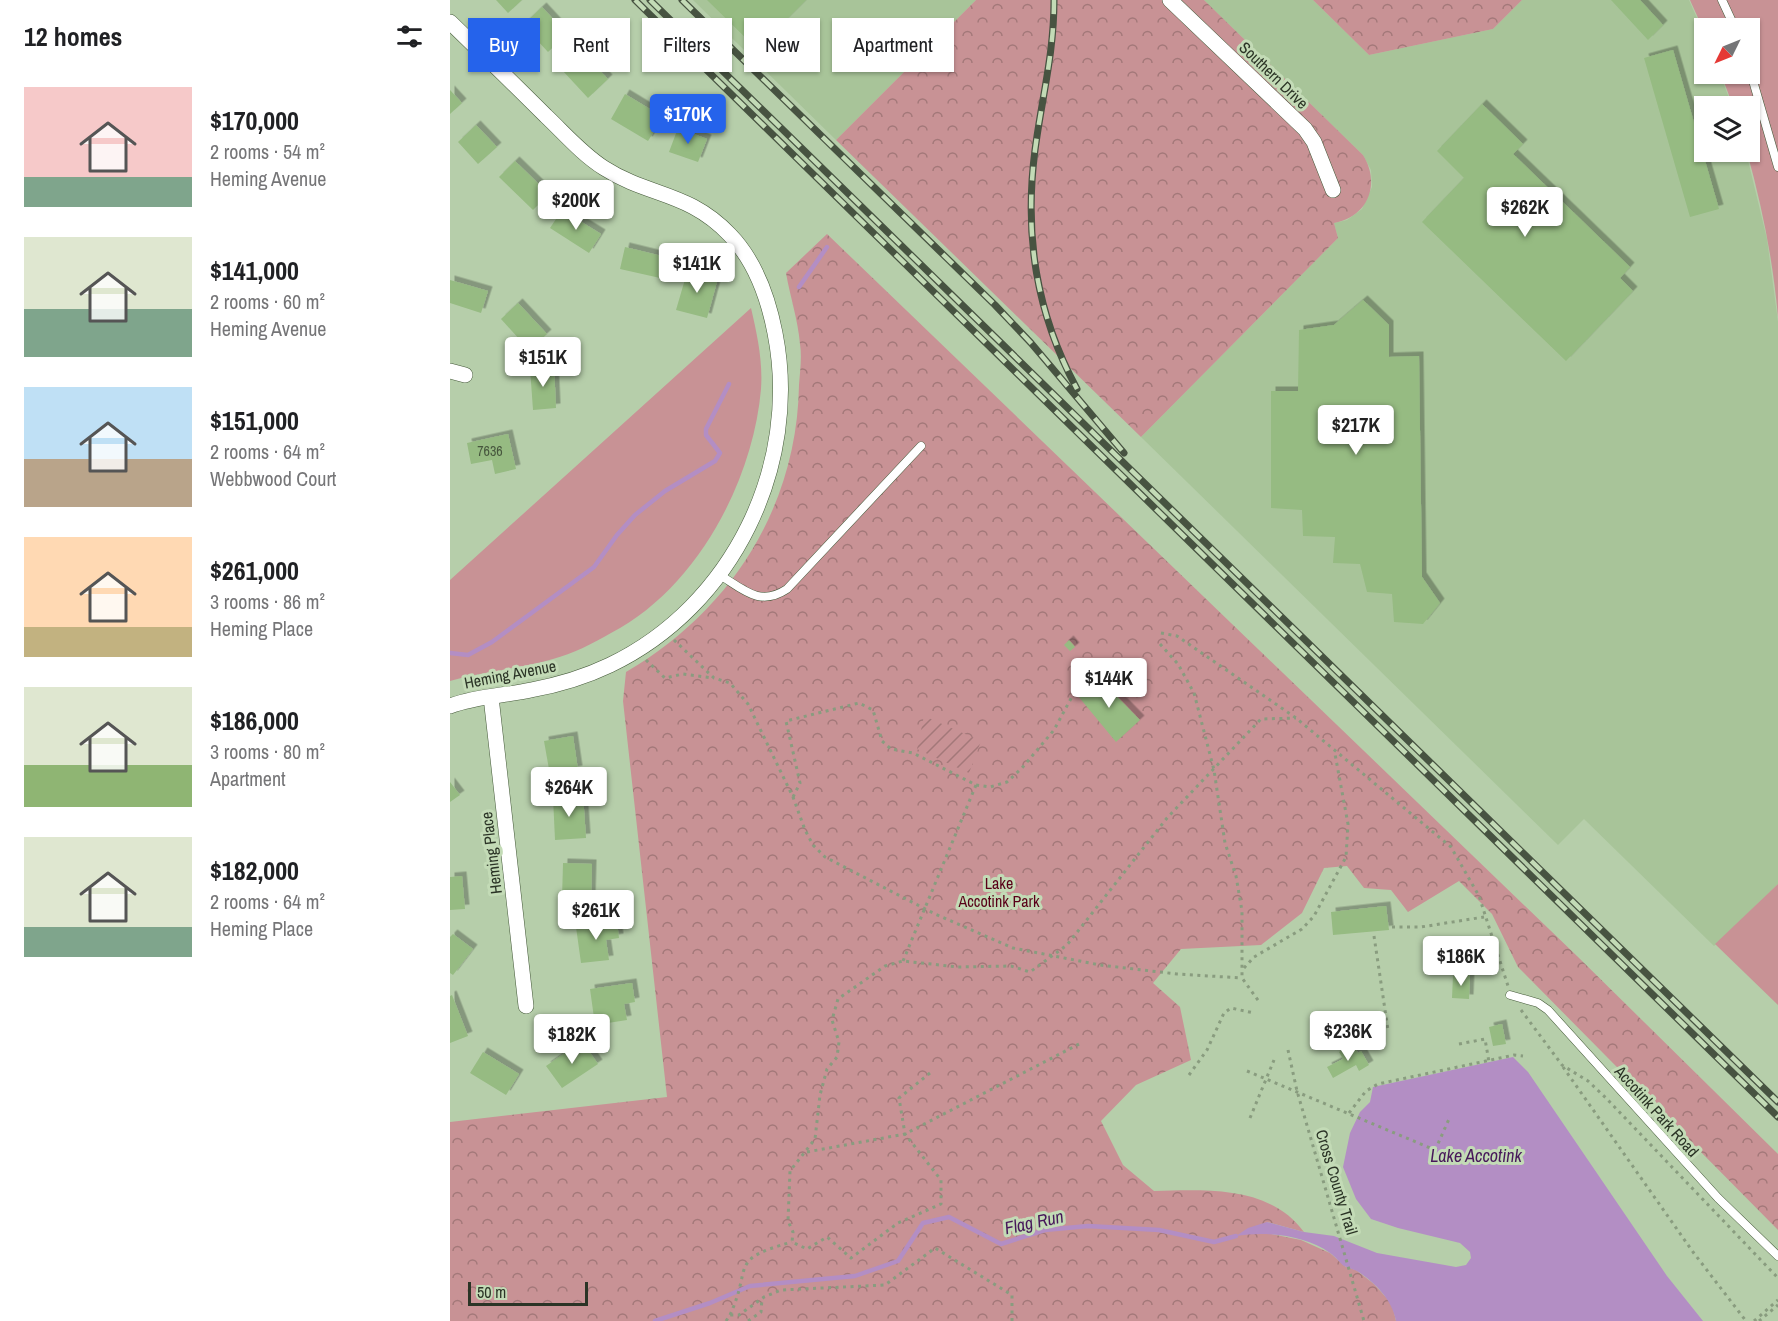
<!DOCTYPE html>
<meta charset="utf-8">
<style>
:root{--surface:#fff;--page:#f6f6f6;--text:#202124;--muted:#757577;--accent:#2563eb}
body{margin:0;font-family:"Archivo Narrow",sans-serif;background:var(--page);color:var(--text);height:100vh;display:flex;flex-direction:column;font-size:22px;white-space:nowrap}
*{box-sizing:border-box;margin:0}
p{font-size:20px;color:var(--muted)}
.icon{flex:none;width:33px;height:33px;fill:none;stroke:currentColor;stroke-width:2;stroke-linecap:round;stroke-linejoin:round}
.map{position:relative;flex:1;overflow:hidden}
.drawer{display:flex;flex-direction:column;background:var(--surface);width:450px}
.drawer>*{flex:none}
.guide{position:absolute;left:18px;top:18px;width:570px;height:54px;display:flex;gap:12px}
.needle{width:39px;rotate:227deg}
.tools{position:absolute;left:1244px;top:18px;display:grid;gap:12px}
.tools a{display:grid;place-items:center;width:66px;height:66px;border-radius:0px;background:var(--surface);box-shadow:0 2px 4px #0004;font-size:30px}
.scale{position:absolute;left:18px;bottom:15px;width:120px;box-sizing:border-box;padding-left:6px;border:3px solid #2b3426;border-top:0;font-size:16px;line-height:21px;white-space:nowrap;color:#2b3426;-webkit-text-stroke:4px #c3dbb6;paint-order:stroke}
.price{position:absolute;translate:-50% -51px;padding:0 14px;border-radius:6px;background:#fff;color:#222;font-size:20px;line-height:39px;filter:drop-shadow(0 2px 3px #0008)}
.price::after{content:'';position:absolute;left:50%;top:36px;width:18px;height:14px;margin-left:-9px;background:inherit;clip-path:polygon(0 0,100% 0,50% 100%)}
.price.on{background:var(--accent);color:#fff}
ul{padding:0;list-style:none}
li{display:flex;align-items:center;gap:18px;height:150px;padding:0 24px}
li span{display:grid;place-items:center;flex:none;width:168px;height:120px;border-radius:0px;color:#555}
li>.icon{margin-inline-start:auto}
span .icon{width:72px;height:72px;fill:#fffc;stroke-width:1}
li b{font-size:26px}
h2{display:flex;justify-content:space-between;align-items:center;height:72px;padding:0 24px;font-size:26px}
.chip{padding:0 21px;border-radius:0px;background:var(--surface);box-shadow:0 2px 4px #0004;font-size:21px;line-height:54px}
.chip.on{background:var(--accent);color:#fff}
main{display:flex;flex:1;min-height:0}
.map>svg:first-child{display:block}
.built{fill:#a8c499}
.green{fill:#c89295}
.forest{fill:url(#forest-crowns)}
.garden{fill:url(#garden-furrows)}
.water{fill:#b38ec4}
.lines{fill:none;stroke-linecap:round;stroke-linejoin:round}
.stream{stroke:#b38ec4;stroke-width:4.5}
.building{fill:#96bb82;filter:url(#shadow)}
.service-casing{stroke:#445939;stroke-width:9}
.minor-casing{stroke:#445939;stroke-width:16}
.path{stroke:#899c7f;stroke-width:3;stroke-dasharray:3 4.5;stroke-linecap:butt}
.service{stroke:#fff;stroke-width:8}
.minor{stroke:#fff;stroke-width:15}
.rail-casing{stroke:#475341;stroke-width:7}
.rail{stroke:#c3dbb6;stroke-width:4.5;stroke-dasharray:14;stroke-linecap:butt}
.labels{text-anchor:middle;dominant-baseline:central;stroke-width:6;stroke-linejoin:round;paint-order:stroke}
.number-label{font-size:14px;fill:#46563d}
.street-label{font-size:16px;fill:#2b3426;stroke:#c3dbb6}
.park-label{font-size:16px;fill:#590018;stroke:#c3dbb6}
.water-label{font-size:18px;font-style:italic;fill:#47185a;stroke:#c3dbb6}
</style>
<main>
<section class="drawer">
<h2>12 homes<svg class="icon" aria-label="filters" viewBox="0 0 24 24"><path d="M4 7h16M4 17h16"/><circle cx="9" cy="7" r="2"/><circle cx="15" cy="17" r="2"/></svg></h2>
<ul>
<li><span style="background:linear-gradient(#f6c9c9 75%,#7fa58c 0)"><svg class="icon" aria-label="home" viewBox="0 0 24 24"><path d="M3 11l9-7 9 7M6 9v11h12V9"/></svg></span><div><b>$170,000</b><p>2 rooms · 54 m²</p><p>Heming Avenue</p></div></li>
<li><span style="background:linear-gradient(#dfe7d0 60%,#7fa58c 0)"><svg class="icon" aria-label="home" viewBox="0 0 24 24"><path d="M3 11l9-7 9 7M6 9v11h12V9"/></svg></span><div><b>$141,000</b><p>2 rooms · 60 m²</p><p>Heming Avenue</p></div></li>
<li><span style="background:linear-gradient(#bfe0f5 60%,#b9a48a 0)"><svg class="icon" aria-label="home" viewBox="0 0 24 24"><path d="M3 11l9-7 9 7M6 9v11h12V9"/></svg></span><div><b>$151,000</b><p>2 rooms · 64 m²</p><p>Webbwood Court</p></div></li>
<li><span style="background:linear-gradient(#ffd9b3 75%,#c2b280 0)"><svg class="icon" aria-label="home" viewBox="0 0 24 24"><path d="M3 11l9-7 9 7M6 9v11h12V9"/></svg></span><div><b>$261,000</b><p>3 rooms · 86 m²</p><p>Heming Place</p></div></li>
<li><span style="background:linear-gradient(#dfe7d0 65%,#8fb573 0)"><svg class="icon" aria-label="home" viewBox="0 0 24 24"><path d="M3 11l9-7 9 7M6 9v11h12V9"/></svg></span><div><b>$186,000</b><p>3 rooms · 80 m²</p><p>Apartment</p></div></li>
<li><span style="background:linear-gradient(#dfe7d0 75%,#7fa58c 0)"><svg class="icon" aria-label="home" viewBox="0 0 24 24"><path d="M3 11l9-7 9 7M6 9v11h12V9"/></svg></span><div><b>$182,000</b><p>2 rooms · 64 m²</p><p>Heming Place</p></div></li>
</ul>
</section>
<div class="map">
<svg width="1328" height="1321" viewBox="0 0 1328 1321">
<defs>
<pattern id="forest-crowns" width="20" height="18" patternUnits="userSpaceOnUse" patternTransform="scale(1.5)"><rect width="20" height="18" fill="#c89295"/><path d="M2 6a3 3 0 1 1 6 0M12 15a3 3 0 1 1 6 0" fill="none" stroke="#a37879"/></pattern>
<pattern id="garden-furrows" width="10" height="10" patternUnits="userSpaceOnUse" patternTransform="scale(1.5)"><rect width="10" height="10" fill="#c89295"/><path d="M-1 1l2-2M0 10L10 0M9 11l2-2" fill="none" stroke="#a37879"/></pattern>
<filter id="shadow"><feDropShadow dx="4.5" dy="-4.5" stdDeviation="0" flood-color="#0004"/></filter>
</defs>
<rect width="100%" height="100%" fill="#b6ceaa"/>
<g class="built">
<polygon points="243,0 526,0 386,140"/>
<polygon points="754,0 863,0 919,55 1043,29 1072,0 1239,0 1254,34 1254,74 1270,74 1282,106 1254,106 1254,152 1296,152 1317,239 1328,322 1328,884 1264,946 1134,819 1108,845 691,437 888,238 884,223 897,220 912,209 922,187 921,170 913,155"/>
</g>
<g class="green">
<path d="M 1240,0 L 1328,0 L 1328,317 C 1323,260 1312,206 1297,152 L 1299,152 L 1299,106 L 1283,106 L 1271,74 L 1299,74 L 1299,28 L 1254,28 L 1254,31 Z"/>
<path d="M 301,308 C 307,334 313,361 311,389 C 303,482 246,589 161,633 C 144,643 122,654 103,659 C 69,669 34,671 0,681 L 0,580 Z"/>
<polygon points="1328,884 1328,1005 1265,944"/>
</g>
<g class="forest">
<path d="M 526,0 L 754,0 L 913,155 C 931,184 918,217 884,223 L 888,238 L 691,437 L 386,140 Z"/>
<polygon points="863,0 1072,0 1043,29 919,55"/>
<path d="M 377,234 L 1127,956 L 1328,1154 L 1328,1230 L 1068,967 L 1042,914 L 1009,881 L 958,912 L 941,890 L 914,888 L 897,866 L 874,868 L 852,913 L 811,945 L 731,949 L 703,983 L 730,1007 L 741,1060 L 686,1085 L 651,1121 L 673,1165 L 704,1191 C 755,1190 820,1185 854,1232 L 817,1222 L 812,1232 L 851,1240 L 880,1253 L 896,1267 L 906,1270 L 924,1284 L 942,1304 L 946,1321 L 0,1321 L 0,1122 L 217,1097 L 173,701 L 176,672 C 281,611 347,507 349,385 C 350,372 352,357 350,344 C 348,320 340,296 336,273 Z"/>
</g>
<polygon class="garden" points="474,716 531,741 519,773 467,749"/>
<path class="water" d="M 1063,1057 L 1078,1072 L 1217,1276 L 1253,1321 L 946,1321 C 942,1300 926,1283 907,1271 C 903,1269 898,1268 894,1266 C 889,1262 886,1257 880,1253 C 855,1235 816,1231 786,1236 L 798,1228 L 817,1222 L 854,1232 L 884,1236 L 927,1253 L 1006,1267 L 1016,1265 L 1021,1258 L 1020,1252 L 1010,1243 L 948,1228 L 921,1219 L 906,1199 L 893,1167 L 900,1133 L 910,1112 L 920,1102 L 923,1087 Z"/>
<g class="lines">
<g class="stream">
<polyline points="349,287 377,247"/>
<polyline points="0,653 18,655 42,642 144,567 167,535 185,515 215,491 265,461 270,453 256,435 256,429 279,384"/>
<polyline points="205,1321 260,1303 300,1286 405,1276 448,1261 473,1223 499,1217 551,1244 595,1230 638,1226 709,1230 764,1242 786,1236"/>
</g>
</g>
<g class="building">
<polygon points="46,0 72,0 58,13"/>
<polygon points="257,0 356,0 307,49"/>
<polygon points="1161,0 1190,0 1213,25 1198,40"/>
<polygon points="92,7 117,34 98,52 73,25"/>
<polygon points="1223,50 1269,209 1240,217 1194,58"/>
<polygon points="131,51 158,79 138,98 112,70"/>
<polygon points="0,90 12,103 0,114"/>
<polygon points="175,94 213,117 198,141 161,119"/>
<polygon points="1032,104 1073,144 1063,154 1180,267 1170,278 1183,291 1116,361 972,222 1014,178 987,151"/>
<polygon points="26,125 47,147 28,164 8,142"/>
<polygon points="228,128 257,139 248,162 219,152"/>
<polygon points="65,161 99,194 83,210 49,177"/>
<polygon points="112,210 151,234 139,253 100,228"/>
<polygon points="175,247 224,259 219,280 170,269"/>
<polygon points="238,269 268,278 257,318 226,310"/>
<polygon points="0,280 38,291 31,313 0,303"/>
<polygon points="913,300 939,325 939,357 969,356 972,577 990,603 973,624 944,622 942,594 917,592 910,564 883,563 885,537 853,536 852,510 821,508 821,391 848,391 849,330 884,325"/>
<polygon points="68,303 97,334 79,350 51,319"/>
<polygon points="104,366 106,408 83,410 80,368"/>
<polygon points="58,434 66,469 45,474 42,460 21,464 17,443"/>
<polygon points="619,640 625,647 620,651 614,645"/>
<polygon points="648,677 690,720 666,742 628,696"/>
<polygon points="123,736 128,770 100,775 94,741"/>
<polygon points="0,782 10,795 0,802"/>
<polygon points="133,795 136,838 105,840 103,797"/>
<polygon points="113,863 142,864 141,900 112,899"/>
<polygon points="12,876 15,909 0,910 0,877"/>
<polygon points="936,906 939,930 883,935 881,912"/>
<polygon points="167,922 169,938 156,940 159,960 131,963 126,927"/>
<polygon points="3,934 23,949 3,975 0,973 0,937"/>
<polygon points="1020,975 1019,999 1002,998 1003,976"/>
<polygon points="182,983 185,1002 174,1004 177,1020 145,1025 140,989"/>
<polygon points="2,995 18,1036 0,1043 0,996"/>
<polygon points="1052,1024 1056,1044 1043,1046 1039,1027"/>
<polygon points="132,1041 148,1064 112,1088 96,1066"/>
<polygon points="903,1044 908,1053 911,1051 919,1065 909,1071 906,1065 883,1078 877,1067 893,1059 889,1052"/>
<polygon points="33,1052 69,1074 56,1095 20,1073"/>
</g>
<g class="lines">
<g class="service-casing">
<g id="service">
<polyline points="1272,0 1285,28"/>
<polyline points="1299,67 1328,167"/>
<path d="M 270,575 C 294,590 310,607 337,589 L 471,446"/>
<polyline points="1060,995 1088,1003 1098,1010 1268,1198 1328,1256"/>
</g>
</g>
<g class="minor-casing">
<g id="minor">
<polyline points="720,0 855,129 864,142 883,190"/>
<path d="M 0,22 C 32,53 64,84 96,116 C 115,134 132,154 154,168 C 199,197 238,191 280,235 C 306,262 318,297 325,333 C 351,465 283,606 160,665 C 135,677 108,685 81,690 C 54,696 26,696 0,706"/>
<polyline points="0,371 15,375"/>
<polyline points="41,697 76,1006"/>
</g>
</g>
<g class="path">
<polyline points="711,633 727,636 846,718 1001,847 1029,896 1058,986"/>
<polyline points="224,640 264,678 280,683 298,704 343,797 355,830 363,845 375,857 485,914 563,948 650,965 727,974 792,978"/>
<polyline points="710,644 728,664 744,693 764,770 775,843 786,876 792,911 792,978 810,1003"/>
<polyline points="196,660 215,678 233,674 263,678"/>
<polyline points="343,797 350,783 336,721 409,703 423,710 432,741 441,749 463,753 526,785 540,787 557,782 572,768 604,730 638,667"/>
<polyline points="942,927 971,927 1034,917"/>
<polyline points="924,936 938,1030"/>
<polyline points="453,961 526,785"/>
<polyline points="794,968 804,957 852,929 864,916 896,857 898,824 885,754"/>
<polyline points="1071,1010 1112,1065 1138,1081 1156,1098 1328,1278"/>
<polyline points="1009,1044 1035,1039 1039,1062"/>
<polyline points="838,1050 847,1091 914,1321"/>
<polyline points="1113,1067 1243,1252 1296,1321"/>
<polyline points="797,1071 985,1150"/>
<polyline points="480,1073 449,1098 455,1134 491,1180 491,1204 448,1223 401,1258 377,1237 357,1249 342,1242 343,1232 338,1221 340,1171 365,1139 370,1095 377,1069 387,1057 389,1042 382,1020 388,999 435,966 453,961 508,967 561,966 580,972 617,945 717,818 811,719 846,718"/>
<polyline points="739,1075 757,1050 774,1013 781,1008 804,1013"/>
<polyline points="899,1113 916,1091 928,1084 1064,1055 1073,1056"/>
<polyline points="800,1118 824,1060"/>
<polyline points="357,1152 455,1134 631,1043"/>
<polyline points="979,1164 999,1119"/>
<path d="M 280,1315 C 303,1265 277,1260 342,1242"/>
<polyline points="276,1321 280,1315 289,1315 314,1297 331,1290 435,1285 485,1248 562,1295 562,1321"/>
<polyline points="298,1321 311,1312 312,1298"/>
<polyline points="1304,1321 1328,1300"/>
<polyline points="1309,1321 1328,1305"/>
</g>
<use href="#service" class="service"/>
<use href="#minor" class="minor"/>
<g class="rail-casing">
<g id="rail">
<polyline points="185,0 1328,1117"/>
<polyline points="200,0 1328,1102"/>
<polyline points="232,0 545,305 581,343 674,453"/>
<path d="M 604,0 C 604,54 592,97 585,150 C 574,235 586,313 627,389"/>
</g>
</g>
<use href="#rail" class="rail"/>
</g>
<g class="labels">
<g class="number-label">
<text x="40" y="451">7636</text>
</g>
<g class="street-label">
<text transform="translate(824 75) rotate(44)">Southern Drive</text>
<text transform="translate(60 674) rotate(-11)">Heming Avenue</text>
<text transform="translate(41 853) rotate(-97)">Heming Place</text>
<text transform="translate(1207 1111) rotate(48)">Accotink Park Road</text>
<text transform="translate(887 1182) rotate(73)">Cross County Trail</text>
</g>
<g class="park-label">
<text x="549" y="883">Lake<tspan x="549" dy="18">Accotink Park</tspan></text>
</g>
<g class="water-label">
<text x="1026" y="1155">Lake Accotink</text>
<text transform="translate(584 1222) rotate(-12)">Flag Run</text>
</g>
</g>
</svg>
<div class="tools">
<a><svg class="needle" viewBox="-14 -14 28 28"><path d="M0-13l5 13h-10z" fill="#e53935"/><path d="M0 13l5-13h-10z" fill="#757577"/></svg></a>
<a><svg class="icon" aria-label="layers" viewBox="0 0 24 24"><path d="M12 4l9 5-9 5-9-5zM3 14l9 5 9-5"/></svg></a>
</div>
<div class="scale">50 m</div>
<b class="price on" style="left:238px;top:145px">$170K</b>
<b class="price" style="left:126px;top:231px">$200K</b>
<b class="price" style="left:1075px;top:238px">$262K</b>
<b class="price" style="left:247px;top:294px">$141K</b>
<b class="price" style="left:93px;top:388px">$151K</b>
<b class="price" style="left:906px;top:456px">$217K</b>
<b class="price" style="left:659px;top:709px">$144K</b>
<b class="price" style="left:119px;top:818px">$264K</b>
<b class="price" style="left:146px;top:941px">$261K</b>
<b class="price" style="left:1011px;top:987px">$186K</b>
<b class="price" style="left:898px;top:1062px">$236K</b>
<b class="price" style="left:122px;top:1065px">$182K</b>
<div class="guide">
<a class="chip on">Buy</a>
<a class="chip">Rent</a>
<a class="chip">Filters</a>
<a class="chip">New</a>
<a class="chip">Apartment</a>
</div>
</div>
</main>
